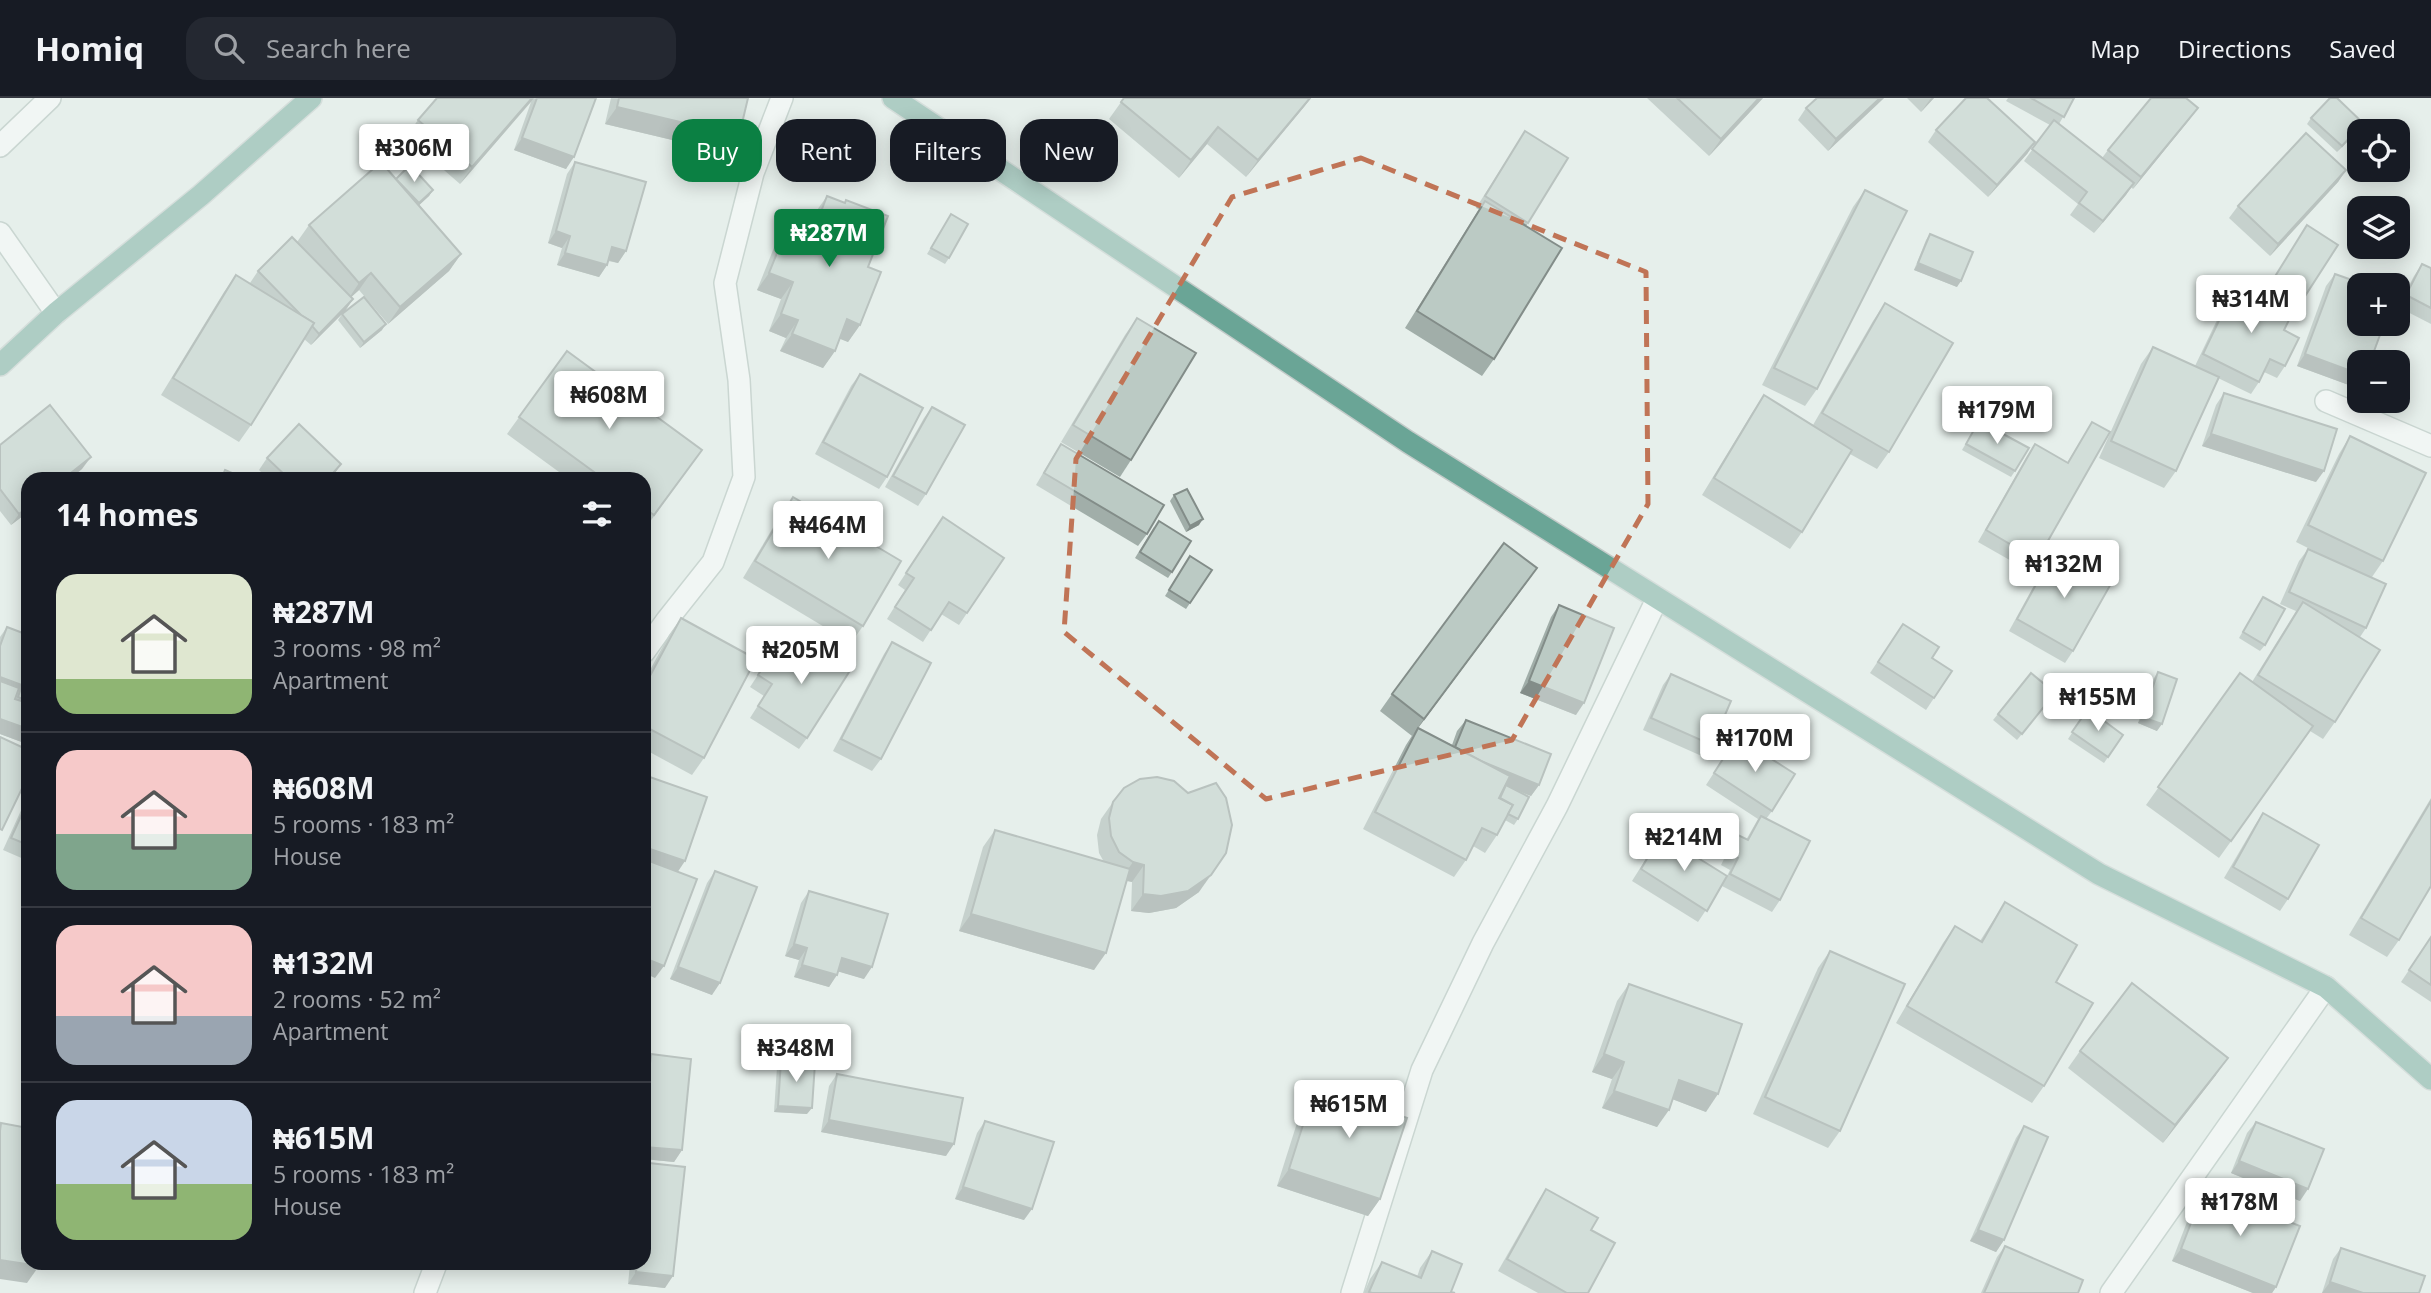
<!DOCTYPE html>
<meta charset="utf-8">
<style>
:root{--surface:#171b24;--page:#242831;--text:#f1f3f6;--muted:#9ea1a6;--line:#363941;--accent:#0b8043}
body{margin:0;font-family:"Open Sans",sans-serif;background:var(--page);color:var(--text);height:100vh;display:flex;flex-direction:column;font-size:26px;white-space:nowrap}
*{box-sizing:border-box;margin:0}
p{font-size:23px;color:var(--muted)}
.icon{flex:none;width:38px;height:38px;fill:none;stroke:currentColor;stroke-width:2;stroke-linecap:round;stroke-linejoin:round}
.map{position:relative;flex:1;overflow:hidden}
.details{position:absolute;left:21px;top:374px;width:630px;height:798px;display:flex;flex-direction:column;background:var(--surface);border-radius:21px;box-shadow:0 4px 18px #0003}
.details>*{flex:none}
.top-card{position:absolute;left:672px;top:21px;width:665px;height:63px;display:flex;gap:14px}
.fabs{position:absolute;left:2347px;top:21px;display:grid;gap:14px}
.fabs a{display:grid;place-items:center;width:63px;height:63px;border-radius:14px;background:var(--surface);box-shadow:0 4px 18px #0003;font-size:35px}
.price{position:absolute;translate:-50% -60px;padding:0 16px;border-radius:7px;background:#fff;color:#222;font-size:23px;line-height:46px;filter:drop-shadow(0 2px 4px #0008)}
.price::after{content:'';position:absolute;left:50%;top:42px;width:21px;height:16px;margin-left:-10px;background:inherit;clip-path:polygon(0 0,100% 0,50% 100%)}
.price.on{background:var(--accent);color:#fff}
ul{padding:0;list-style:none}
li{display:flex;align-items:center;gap:21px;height:175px;padding:0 35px}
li+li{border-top:2px solid var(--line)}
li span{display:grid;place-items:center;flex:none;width:196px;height:140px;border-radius:21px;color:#555}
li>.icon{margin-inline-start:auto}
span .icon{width:84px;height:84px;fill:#fffc;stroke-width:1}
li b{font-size:30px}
h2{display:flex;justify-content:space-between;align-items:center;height:84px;padding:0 35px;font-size:30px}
.chip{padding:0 24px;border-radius:21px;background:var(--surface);box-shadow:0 4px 18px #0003;font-size:24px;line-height:63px}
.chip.on{background:var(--accent);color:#fff}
header{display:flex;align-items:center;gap:42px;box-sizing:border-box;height:98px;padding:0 35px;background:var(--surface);border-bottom:2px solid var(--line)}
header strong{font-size:33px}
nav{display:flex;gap:38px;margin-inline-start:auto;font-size:24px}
.search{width:490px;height:63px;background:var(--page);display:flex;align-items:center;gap:18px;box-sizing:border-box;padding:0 24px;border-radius:21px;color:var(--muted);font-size:26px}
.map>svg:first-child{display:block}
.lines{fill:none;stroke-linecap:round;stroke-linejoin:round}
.minor-casing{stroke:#a8b8b2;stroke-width:24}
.major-casing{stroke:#c2cac8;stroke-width:24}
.minor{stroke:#fff;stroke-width:21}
.major{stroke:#6aa596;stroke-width:21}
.wall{fill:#a1aea9}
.shaded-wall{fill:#838d89}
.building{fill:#bbcac4;stroke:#838d89;stroke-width:2}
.marked{fill:none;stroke:#c07456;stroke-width:5;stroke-dasharray:14 9;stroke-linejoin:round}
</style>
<header>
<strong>Homiq</strong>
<div class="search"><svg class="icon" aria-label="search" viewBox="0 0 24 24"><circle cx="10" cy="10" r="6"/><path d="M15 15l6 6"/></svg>Search here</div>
<nav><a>Map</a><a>Directions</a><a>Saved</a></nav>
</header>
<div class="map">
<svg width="2431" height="1195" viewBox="0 0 2431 1195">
<rect width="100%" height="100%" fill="#e6efeb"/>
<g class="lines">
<g class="minor-casing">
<g id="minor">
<polyline points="0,48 50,0"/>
<polyline points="0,135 56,215"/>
<polyline points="2326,303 2431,348"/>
<polyline points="644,554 667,522 713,464 744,379 739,282 725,185 753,75 782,0"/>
<polyline points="425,1195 436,1166"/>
<polyline points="1352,1195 1422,972 1483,845 1557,708 1657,501"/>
<polyline points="2111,1195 2326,889"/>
</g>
</g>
<g class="major-casing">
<g id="major">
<polyline points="893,0 1408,344 2099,776 2326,889 2431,981"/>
<polyline points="0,267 56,215 201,97 311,0"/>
</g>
</g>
<use href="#minor" class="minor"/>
<use href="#major" class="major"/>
</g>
<g class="wall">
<polygon points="437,0 596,0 566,71 514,52 531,4 460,86 406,39 418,22"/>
<polygon points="611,0 748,0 727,55 605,26"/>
<polygon points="1124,0 1311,0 1246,79 1207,46 1179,80 1109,21"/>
<polygon points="1647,0 1763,0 1709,58"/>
<polygon points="1884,0 1828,53 1798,22 1806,10"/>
<polygon points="1907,0 1934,0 1921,14"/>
<polygon points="2008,0 2074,0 2059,26 2102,60 2108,52 2189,22 2133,91 2131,89 2094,135 2070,117 2078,106 2024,63 2050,27 2006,3"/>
<polygon points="2311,20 2359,31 2337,54 2307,26"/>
<polygon points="1936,32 2035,44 2027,56 1988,99 1928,44"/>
<polygon points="1525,33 1568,60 1526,128 1494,261 1482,278 1405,230 1479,111 1476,110"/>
<polygon points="374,45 399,49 395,55 378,65 370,51"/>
<polygon points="575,64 626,153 618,165 608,163 607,167 599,179 557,167 562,150 548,145 567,76"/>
<polygon points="2346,72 2338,84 2270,158 2229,120 2238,108"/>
<polygon points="396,81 433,92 429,98 419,107 461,156 449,173 388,226 359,192 351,199 353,201 345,213 311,247 304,241 251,327 239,344 161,297 224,194 236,177 252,187 250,185 258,173 297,144 309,127"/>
<polygon points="1865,92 1817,291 1805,308 1762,287 1853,109"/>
<polygon points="827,98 844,105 846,102 868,169 860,227 848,244 840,240 835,253 823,270 780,253 786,240 769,233 781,201 757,192 781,132 793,115 812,122 815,115"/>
<polygon points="951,116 949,160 945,166 927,156"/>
<polygon points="2307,127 2338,147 2290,220 2284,232 2285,268 2277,280 2264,274 2259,284 2251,296 2218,280 2176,373 2164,390 2099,360 2141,266 2153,249 2195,268 2228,199 2236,187 2261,200"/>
<polygon points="1930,136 1957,189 1914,172 1926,142"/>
<polygon points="2422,166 2431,170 2431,226 2398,209 2414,178"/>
<polygon points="2335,176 2359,264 2359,287 2357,290 2297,268 2326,188"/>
<polygon points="1885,205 1889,354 1877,371 1850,356 1802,434 1790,451 1702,397 1752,315 1764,297 1813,327 1873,223"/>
<polygon points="342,216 382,232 360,250 338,222"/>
<polygon points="1137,220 1131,362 1120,379 1061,344 1125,237"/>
<polygon points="567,253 702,352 644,432 644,382 570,382 507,336"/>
<polygon points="860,276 887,379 879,391 815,356 851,288"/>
<polygon points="2224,295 2316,384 2202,348 2216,307"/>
<polygon points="932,309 926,396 918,408 885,389 924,320"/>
<polygon points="1979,323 2015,373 2011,379 1962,352"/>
<polygon points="2092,324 2037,462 2029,473 1978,444 2027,358 2035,346 2067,365"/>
<polygon points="2350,338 2383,463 2372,479 2366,530 2360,539 2335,624 2323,641 2310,633 2219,760 2146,707 2240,575 2252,584 2296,513 2280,506 2299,463 2308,451 2336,464 2296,444 2339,356"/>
<polygon points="1061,346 1147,436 1138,448 1036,387 1053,358"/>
<polygon points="0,347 82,371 28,382 28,414 11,427 0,413"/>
<polygon points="267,360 333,378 330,382 269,382 259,372"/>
<polygon points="1174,397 1199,427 1186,434 1170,403"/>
<polygon points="793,399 863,528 851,545 743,480 781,416"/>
<polygon points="1154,429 1172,474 1168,480 1135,460"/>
<polygon points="935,431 967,515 959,527 941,516 923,544 887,521 905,492 898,487"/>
<polygon points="2055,452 2073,553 2065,565 2009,533 2047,464"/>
<polygon points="1190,458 1212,472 1186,511 1165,498"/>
<polygon points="1537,470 1418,630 1452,647 1457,633 1466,622 1539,687 1531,698 1517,693 1518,721 1514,727 1505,722 1497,737 1485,755 1473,748 1466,762 1454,779 1363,731 1406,647 1415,633 1412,638 1380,613 1392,596"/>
<polygon points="2263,499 2265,547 2260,553 2239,540"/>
<polygon points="1559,507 1576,617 1520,595 1551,519"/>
<polygon points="681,520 704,660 692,677 644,651 644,583 669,537"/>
<polygon points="1903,526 1932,560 1934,600 1926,612 1870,575"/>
<polygon points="7,529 28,537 28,644 27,646 0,636 0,539"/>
<polygon points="892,544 881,661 872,673 833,653 884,556"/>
<polygon points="775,551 807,640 799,651 750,620 764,598 750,589"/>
<polygon points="2158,574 2157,633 2138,625 2154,580"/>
<polygon points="1671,576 1712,647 1704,659 1643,632 1663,587"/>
<polygon points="2051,601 2017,642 1993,622 1998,616"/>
<polygon points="2088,611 2123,637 2104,665 2068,641"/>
<polygon points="1737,639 1772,713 1766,721 1780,802 1772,814 1722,788 1698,824 1632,783 1661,737 1727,778 1730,772 1721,767 1730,749 1738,737 1746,742 1758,721 1706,687"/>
<polygon points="28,697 28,759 26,762 3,752"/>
<polygon points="2431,700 2431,788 2399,842 2387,859 2349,837"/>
<polygon points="1113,704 1199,794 1176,810 1149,815 1131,813 1132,784 1126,783 1094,872 959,833 983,749 995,732 1104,764 1099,755 1097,737 1101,721"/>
<polygon points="2263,715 2288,801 2280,813 2224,780 2255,727"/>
<polygon points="715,773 712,897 670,881 707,785"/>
<polygon points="809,793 864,881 838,873 829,889 794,879 799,862 785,858 801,805"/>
<polygon points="2005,804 2056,884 2044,988 2032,1005 1896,925 1943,845 1955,828 1980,843"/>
<polygon points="2431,839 2431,904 2401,884"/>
<polygon points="1830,853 1840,1033 1828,1050 1753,1016 1818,870"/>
<polygon points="1629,886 1706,1014 1672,1001 1657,1029 1602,1010 1612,981 1592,974 1617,903"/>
<polygon points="2080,953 2216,977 2163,1045 2068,970"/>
<polygon points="651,956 682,1052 674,1064 644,1061 644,967"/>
<polygon points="781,963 807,1016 774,1014 777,969"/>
<polygon points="837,976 946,1058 821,1034 829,988"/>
<polygon points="1347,985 1386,1013 1380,1101 1368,1118 1277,1088 1303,1006 1315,989 1339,996"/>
<polygon points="985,1023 1024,1122 955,1101 977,1035"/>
<polygon points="2256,1024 2300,1103 2231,1075 2247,1035"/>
<polygon points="2024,1028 2004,1142 1996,1154 1970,1143 2016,1040"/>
<polygon points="649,1065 665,1190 628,1186 630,1166 644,1166 644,1073"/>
<polygon points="1546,1091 1591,1132 1588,1195 1538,1195 1498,1173 1538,1103"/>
<polygon points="2204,1091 2276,1189 2272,1195 2253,1195 2172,1163 2195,1103"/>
<polygon points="2005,1148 2078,1195 1981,1195 1997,1159"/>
<polygon points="2341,1150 2419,1195 2322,1195 2333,1161"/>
<polygon points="1432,1153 1451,1194 1455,1195 1364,1195 1370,1181 1382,1164 1417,1179 1420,1170"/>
</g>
<g class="shaded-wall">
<polygon points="532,0 534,0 460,86 472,69"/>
<polygon points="1310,0 1311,0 1304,9 1246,79 1258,62"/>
<polygon points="1759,0 1763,0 1709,58 1721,41"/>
<polygon points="1880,0 1884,0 1828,53 1836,41"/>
<polygon points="1931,0 1934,0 1921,14"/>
<polygon points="617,9 739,38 727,55 605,26"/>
<polygon points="2198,10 2189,22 2133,91 2141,79"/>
<polygon points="2363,25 2359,31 2337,54 2342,48"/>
<polygon points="1218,29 1207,46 1179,80 1191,62"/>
<polygon points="522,40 574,59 566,71 514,52"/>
<polygon points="2035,44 2027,56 1988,99 1997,87"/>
<polygon points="399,49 395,55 378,65 382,59"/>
<polygon points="2346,72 2338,84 2270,158 2278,146"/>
<polygon points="2134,85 2126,97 2094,135 2103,123"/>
<polygon points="433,92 429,98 415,111 419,105"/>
<polygon points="556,133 570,138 562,150 548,145"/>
<polygon points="612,149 626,153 618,165 604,161"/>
<polygon points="565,155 607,167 599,179 557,167"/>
<polygon points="461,156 449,173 388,226 400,209"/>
<polygon points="1918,165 1961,183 1957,189 1914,172"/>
<polygon points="371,175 359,192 347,203 359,185"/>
<polygon points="769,175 793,184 781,201 757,192"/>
<polygon points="353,201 345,213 311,247 319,236"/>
<polygon points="781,216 798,222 786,240 769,233"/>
<polygon points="847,221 860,227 848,244 835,239"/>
<polygon points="386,226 382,232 360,250 364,244"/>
<polygon points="792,236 835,253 823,270 780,253"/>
<polygon points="2305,256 2359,276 2359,287 2357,290 2297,268"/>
<polygon points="2211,336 2324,373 2316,384 2202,348"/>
<polygon points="91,359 82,371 69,382 62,382"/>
<polygon points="341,366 333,378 330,382 327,382"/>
<polygon points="28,409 28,414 11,427 19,416"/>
<polygon points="1203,421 1199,427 1186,434 1190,428"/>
<polygon points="1537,470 1525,487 1412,638 1424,621"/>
<polygon points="0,579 22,587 14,599 0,594"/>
<polygon points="1529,583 1584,605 1576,617 1520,595"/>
<polygon points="2142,619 2162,626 2157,633 2138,625"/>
<polygon points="0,621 28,631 28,644 27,646 0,636"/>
<polygon points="1453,651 1539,687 1531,698 1445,663"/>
<polygon points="644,749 685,763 677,775 644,764"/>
<polygon points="1133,764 1144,767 1132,784 1121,781"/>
<polygon points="1211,777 1199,794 1176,810 1149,815 1131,813 1143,796"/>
<polygon points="971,816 1106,855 1094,872 959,833"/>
<polygon points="794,846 807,850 799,862 785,858"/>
<polygon points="644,860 664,868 655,880 644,875"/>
<polygon points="842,860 872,869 864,881 833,872"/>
<polygon points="802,867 837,877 829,889 794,879"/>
<polygon points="678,869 720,885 712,897 670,881"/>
<polygon points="1604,956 1624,964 1612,981 1592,974"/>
<polygon points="2228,960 2216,977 2163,1045 2175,1027"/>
<polygon points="1679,982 1718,996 1706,1014 1667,999"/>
<polygon points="1614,993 1669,1012 1657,1029 1602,1010"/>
<polygon points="778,1008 812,1010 807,1016 774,1014"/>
<polygon points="829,1022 954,1046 946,1058 821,1034"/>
<polygon points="644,1049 682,1052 674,1064 644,1061"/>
<polygon points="2239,1063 2308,1091 2300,1103 2231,1075"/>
<polygon points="1289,1071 1380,1101 1368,1118 1277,1088"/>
<polygon points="963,1089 1032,1111 1024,1122 955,1101"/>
<polygon points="1978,1132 2004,1142 1996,1154 1970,1143"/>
<polygon points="2181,1151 2276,1189 2272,1195 2253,1195 2172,1163"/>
<polygon points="0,1162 39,1168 27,1185 0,1181"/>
<polygon points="636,1174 673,1178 665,1190 628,1186"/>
<polygon points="2330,1184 2363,1195 2322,1195"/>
</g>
<g class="building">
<polygon points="437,0 532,0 472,69 418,22"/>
<polygon points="537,0 596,0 574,59 522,40"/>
<polygon points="619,0 748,0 739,38 617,9"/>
<polygon points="1124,0 1310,0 1258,62 1218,29 1191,62 1121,4"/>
<polygon points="1677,0 1759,0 1721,41"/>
<polygon points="1817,0 1880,0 1836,41 1806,10"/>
<polygon points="1966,0 1987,0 2035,44 1997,87 1936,32"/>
<polygon points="2031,0 2074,0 2064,19"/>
<polygon points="2151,0 2186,0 2198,10 2141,79 2108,52"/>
<polygon points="2330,0 2337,0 2363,25 2342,48 2311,20"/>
<polygon points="2054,22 2134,85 2103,123 2079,105 2087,94 2032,51"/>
<polygon points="1525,33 1568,60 1528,125 1485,98"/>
<polygon points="391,35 399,49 382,59 374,45"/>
<polygon points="2306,35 2346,72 2278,146 2238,108"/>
<polygon points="381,64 461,156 400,209 371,175 359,185 309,127"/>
<polygon points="575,64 646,84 626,153 612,149 607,167 565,155 570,138 556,133"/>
<polygon points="410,67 433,92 419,105 396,81"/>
<polygon points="1865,92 1907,113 1817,291 1774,270"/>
<polygon points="827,98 845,105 846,102 888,118 868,169 881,174 860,227 847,221 835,253 792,236 798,222 781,216 793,184 769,175 793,115 817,124"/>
<polygon points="1485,103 1562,150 1494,261 1417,213"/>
<polygon points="951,116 968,126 949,160 931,150"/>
<polygon points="2307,127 2338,147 2296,212 2266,193"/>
<polygon points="1930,136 1973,154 1961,183 1918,165"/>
<polygon points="292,139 353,201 319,236 312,228 314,225 301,217 258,173"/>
<polygon points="2422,166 2431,170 2431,210 2406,197"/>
<polygon points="2335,176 2366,187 2359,187 2359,226 2384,226 2370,264 2359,264 2359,276 2305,256"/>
<polygon points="236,177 314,225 251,327 173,280"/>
<polygon points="2236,187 2292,216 2284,232 2299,240 2285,268 2270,261 2259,284 2203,256"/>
<polygon points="364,199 386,226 364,244 342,216"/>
<polygon points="1885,205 1953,245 1889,354 1822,315"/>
<polygon points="1137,220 1196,255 1131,362 1073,327"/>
<polygon points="2153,249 2219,279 2176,373 2111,343"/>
<polygon points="567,253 702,352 654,417 644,410 644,382 605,382 519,319"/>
<polygon points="860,276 923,310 887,379 823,344"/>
<polygon points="2224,295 2337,331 2324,373 2211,336"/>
<polygon points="1764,297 1852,352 1802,434 1714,380"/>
<polygon points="50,307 91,359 62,382 28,382 28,409 19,416 0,391 0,347"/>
<polygon points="932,309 965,327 926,396 893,378"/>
<polygon points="1979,323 2029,350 2015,373 1966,346"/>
<polygon points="2092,324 2110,334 2037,462 1986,432 2035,346 2068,365"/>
<polygon points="299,326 341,366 327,382 290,382 267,360"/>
<polygon points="2350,338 2426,375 2383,463 2308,427"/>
<polygon points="1061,346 1164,407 1147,436 1044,375"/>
<polygon points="225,372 248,382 221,382"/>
<polygon points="1187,391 1203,421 1190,428 1174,397"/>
<polygon points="793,399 901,463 863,528 755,463"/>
<polygon points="943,419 1004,460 967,515 949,504 931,532 895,509 914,480 906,475"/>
<polygon points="1159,423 1191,443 1172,474 1140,454"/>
<polygon points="1504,445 1537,470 1424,621 1392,596"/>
<polygon points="2308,451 2386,486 2366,530 2289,494"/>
<polygon points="2055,452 2112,484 2073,553 2017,521"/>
<polygon points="1190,458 1212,472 1190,505 1169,492"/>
<polygon points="2263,499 2285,511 2265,547 2243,534"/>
<polygon points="2303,504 2380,552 2335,624 2258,577"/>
<polygon points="1559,507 1614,530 1584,605 1529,583"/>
<polygon points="681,520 756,561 704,660 644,628 644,589"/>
<polygon points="1903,526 1939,549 1932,560 1952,573 1934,600 1878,564"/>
<polygon points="7,529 28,537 28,604 18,599 22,587 0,579 0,548"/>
<polygon points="803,540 851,571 807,640 758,608 772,586 758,577 775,551 789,560"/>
<polygon points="892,544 931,565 881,661 841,641"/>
<polygon points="2158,574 2177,581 2162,626 2142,619"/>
<polygon points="2031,575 2055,595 2022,636 1998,616"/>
<polygon points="2240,575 2313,628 2231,743 2158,689"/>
<polygon points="1671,576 1731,603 1712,647 1651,620"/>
<polygon points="0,583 19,590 15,601 28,605 28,631 0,621"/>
<polygon points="2088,611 2123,637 2108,659 2072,634"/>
<polygon points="1466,622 1551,656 1539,687 1481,663 1455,649"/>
<polygon points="1418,630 1510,678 1499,700 1513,707 1497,737 1482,730 1466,762 1375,714"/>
<polygon points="0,639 28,652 28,678 2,732 0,731"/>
<polygon points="1737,639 1795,676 1772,713 1714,675"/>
<polygon points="644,677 707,699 685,763 644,749"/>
<polygon points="1157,679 1174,683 1188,695 1216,685 1226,700 1232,727 1226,755 1211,777 1188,793 1161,798 1143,796 1144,767 1133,764 1119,754 1111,738 1109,720 1113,704 1124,690 1140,681"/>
<polygon points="1506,687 1529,699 1518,721 1508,716 1513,707 1500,700"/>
<polygon points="28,703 28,747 11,740"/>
<polygon points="2431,703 2431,788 2399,842 2361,820"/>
<polygon points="2263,715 2319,747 2288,801 2233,769"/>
<polygon points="1761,718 1810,743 1780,802 1730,776 1738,760 1729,755 1738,737 1748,742"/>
<polygon points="995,732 1130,771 1106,855 971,816"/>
<polygon points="1661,737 1727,778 1707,813 1641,771"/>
<polygon points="644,761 697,781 664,868 644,860"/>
<polygon points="715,773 757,789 720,885 678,869"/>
<polygon points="809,793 888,816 872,869 842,860 837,877 802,867 807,850 794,846"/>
<polygon points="2005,804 2077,847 2056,884 2093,905 2044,988 1907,908 1955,828 1982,844"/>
<polygon points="2431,839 2431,887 2409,872"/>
<polygon points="1830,853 1905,886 1840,1033 1765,999"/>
<polygon points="2132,885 2228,960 2175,1027 2080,953"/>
<polygon points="1629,886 1742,926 1718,996 1679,982 1669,1012 1614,993 1624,964 1604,956"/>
<polygon points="651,956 691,961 682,1052 644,1049 644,1023"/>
<polygon points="781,963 815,965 812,1010 778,1008"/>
<polygon points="837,976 963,1000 954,1046 829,1022"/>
<polygon points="1347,985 1390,999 1386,1013 1407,1020 1380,1101 1289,1071 1315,989 1343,998"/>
<polygon points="985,1023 1054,1044 1032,1111 963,1089"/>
<polygon points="2256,1024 2324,1051 2308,1091 2239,1063"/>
<polygon points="1,1025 28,1030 28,1166 40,1166 39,1168 0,1162 0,1033"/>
<polygon points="2024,1028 2048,1039 2004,1142 1978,1132"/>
<polygon points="649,1065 685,1069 673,1178 636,1174 637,1166 644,1166 644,1108"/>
<polygon points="1546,1091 1598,1120 1591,1132 1615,1145 1588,1195 1567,1195 1507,1161"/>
<polygon points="2204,1091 2300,1128 2276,1189 2181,1151"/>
<polygon points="2005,1148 2083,1182 2078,1195 1984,1195"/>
<polygon points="2341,1150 2425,1178 2419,1195 2363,1195 2330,1184"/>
<polygon points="1432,1153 1462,1166 1451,1194 1455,1195 1372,1195 1369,1194 1382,1164 1421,1180"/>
</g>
<path d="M0 0H2431V1195H0ZM 1361,60 L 1646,174 L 1648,406 L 1512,642 L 1266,701 L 1064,534 L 1076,361 L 1232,99 Z" fill="#e6efeb" fill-opacity=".55" fill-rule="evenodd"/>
<path class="marked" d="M 1361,60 L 1646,174 L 1648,406 L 1512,642 L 1266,701 L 1064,534 L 1076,361 L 1232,99 Z"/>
</svg>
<div class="fabs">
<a><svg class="icon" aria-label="locate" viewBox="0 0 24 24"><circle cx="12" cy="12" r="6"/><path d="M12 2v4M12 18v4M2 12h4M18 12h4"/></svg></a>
<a><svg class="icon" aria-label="layers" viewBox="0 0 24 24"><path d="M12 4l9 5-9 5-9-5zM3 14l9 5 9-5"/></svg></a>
<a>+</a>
<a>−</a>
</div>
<b class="price" style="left:414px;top:86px">₦306M</b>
<b class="price on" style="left:829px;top:171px">₦287M</b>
<b class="price" style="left:2251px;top:237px">₦314M</b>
<b class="price" style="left:609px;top:333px">₦608M</b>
<b class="price" style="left:1997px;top:348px">₦179M</b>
<b class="price" style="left:828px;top:463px">₦464M</b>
<b class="price" style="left:2064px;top:502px">₦132M</b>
<b class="price" style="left:801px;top:588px">₦205M</b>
<b class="price" style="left:2098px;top:635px">₦155M</b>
<b class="price" style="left:1755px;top:676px">₦170M</b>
<b class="price" style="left:1684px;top:775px">₦214M</b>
<b class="price" style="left:796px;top:986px">₦348M</b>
<b class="price" style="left:1349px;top:1042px">₦615M</b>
<b class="price" style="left:2240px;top:1140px">₦178M</b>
<div class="top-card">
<a class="chip on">Buy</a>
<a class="chip">Rent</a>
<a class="chip">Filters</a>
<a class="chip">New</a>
</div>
<section class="details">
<h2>14 homes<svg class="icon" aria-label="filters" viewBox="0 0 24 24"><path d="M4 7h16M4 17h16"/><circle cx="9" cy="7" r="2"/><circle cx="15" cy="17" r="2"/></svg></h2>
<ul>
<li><span style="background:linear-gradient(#dfe7d0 75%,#8fb573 0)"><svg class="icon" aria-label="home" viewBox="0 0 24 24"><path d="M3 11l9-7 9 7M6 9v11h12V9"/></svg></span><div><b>₦287M</b><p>3 rooms · 98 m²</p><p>Apartment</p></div></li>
<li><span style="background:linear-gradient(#f6c9c9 60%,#7fa58c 0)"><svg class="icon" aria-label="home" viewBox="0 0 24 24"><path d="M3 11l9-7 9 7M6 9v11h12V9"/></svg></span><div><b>₦608M</b><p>5 rooms · 183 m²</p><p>House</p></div></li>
<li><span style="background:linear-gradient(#f6c9c9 65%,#9aa5b1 0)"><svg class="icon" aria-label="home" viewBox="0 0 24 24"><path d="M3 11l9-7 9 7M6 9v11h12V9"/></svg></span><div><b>₦132M</b><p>2 rooms · 52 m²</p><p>Apartment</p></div></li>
<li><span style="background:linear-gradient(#c9d6e8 60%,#8fb573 0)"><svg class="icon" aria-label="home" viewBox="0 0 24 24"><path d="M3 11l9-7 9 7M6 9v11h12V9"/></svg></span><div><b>₦615M</b><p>5 rooms · 183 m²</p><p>House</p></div></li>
</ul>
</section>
</div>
